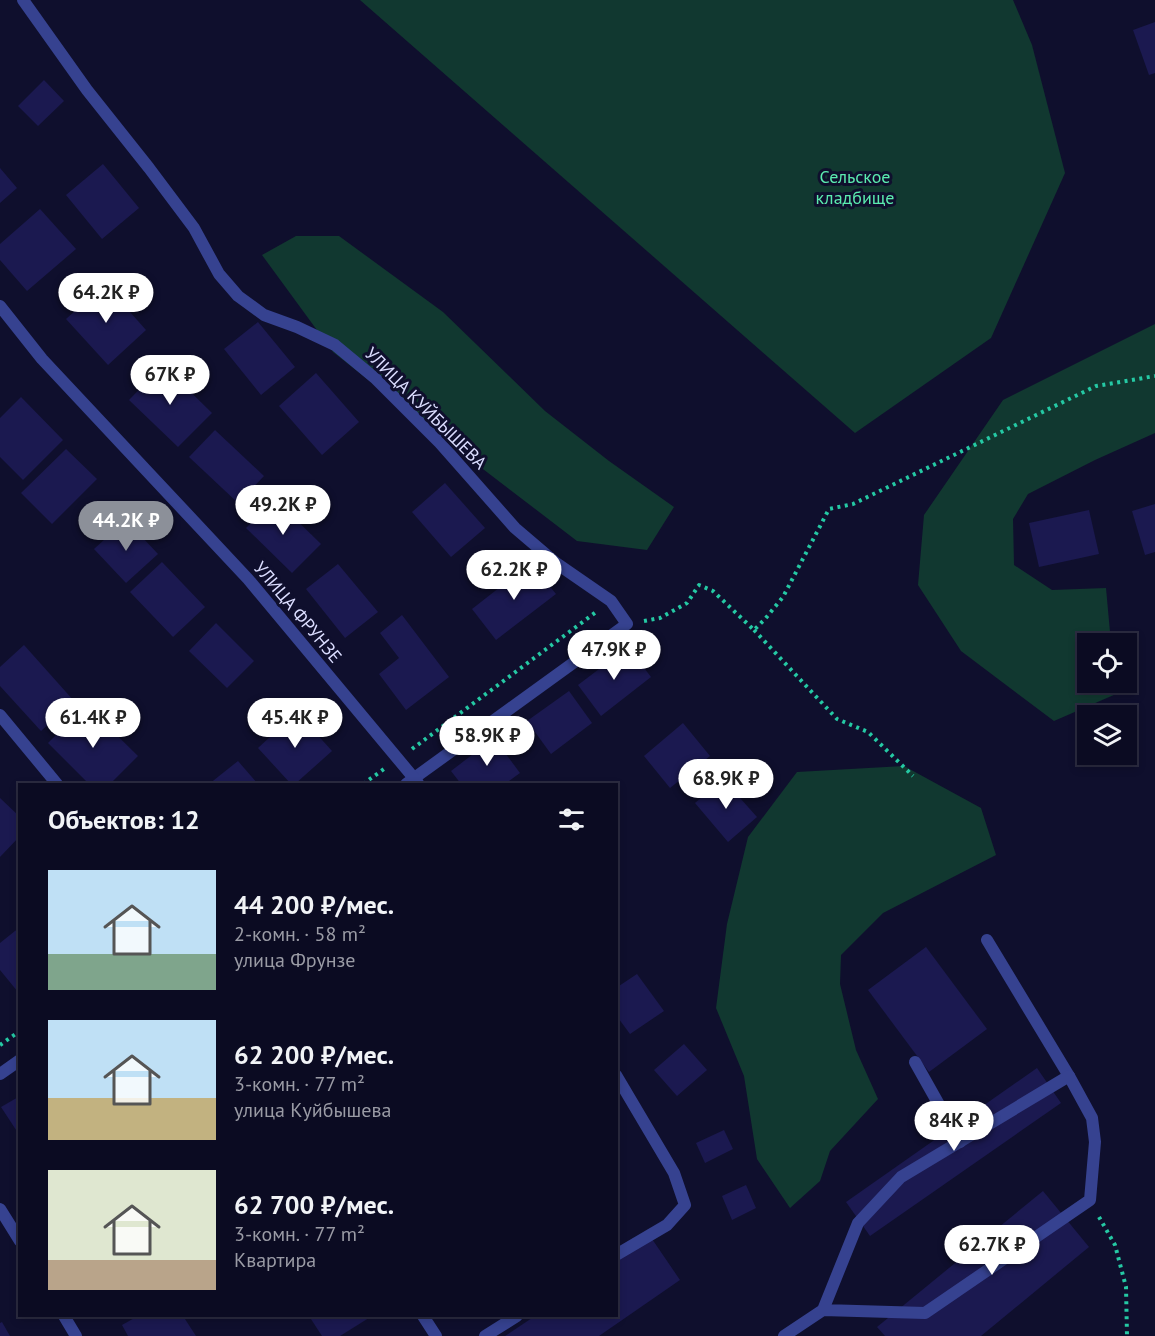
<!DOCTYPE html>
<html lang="ru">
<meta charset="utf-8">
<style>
:root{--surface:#0b0b22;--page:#19192f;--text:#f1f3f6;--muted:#9a9ba5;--line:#2b2b40;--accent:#8c9099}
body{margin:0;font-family:"PT Sans",sans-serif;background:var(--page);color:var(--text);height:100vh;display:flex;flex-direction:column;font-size:22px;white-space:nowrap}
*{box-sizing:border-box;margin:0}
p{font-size:20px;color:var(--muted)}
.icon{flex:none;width:33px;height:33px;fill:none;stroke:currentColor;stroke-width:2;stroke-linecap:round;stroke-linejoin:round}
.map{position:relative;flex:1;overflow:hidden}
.sheet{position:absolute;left:18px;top:783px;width:600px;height:534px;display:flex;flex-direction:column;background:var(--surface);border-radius:0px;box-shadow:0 3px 9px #0003,0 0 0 2px var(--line)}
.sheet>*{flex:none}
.tools{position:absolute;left:1077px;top:633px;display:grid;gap:12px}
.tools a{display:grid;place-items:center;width:60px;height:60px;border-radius:0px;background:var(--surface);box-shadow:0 3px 9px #0003,0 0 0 2px var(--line);font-size:30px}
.price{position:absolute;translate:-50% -51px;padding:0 14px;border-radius:21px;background:#fff;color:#222;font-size:20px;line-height:39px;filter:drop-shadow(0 2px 3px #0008)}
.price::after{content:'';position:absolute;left:50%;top:36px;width:18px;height:14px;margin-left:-9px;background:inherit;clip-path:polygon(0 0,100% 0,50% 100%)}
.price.current{background:var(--accent);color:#fff}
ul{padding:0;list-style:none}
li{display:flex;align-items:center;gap:18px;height:150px;padding:0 30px}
li span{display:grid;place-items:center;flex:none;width:168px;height:120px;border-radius:0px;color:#555}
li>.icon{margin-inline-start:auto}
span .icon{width:72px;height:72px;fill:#fffc;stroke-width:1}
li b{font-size:26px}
h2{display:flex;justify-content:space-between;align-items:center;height:72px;padding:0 30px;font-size:26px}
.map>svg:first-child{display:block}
.green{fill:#113830}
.building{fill:#1b1950}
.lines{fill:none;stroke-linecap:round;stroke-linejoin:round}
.path{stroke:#25c9a4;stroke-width:4;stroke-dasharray:3 4.5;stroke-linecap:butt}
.lane{stroke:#364290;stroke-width:12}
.street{stroke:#364290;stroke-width:12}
.labels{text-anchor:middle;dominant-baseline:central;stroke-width:6;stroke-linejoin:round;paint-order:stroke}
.park-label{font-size:18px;fill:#5bebaf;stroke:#0f0f2d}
.street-label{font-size:18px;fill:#dbddff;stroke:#0f0f2d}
</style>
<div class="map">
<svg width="1155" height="1336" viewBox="0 0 1155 1336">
<rect width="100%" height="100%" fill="#0f0f2d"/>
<g class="green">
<polygon points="360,0 1013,0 1032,45 1065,173 991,338 855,433"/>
<polygon points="296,236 339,236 443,312 545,411 609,461 674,507 647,550 577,541 419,420 333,352 262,255"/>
<polygon points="1155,324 1155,433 1095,460 1028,494 1013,519 1014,565 1052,590 1106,588 1111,643 1088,644 1088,682 1115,683 1116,694 1054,721 961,651 918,585 924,515 1003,400"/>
<polygon points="904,766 981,808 996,855 883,913 841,955 840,984 856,1050 878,1099 830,1151 820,1181 790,1208 757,1159 744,1076 716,1008 727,924 748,837 797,772"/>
</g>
<g class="building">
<polygon points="1155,22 1155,73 1149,75 1133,30"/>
<polygon points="44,80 64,101 38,126 18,106"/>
<polygon points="103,164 139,208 102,239 66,195"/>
<polygon points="0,168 17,188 0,203"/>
<polygon points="40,209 76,249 27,291 0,260 0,244"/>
<polygon points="105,284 146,330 108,365 66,319"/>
<polygon points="258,322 295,367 261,395 224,349"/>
<polygon points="163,365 212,413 178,447 129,400"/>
<polygon points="316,373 359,422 322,455 279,406"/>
<polygon points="21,397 63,440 23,480 0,457 0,418"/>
<polygon points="215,430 264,476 238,503 189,457"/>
<polygon points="66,449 97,479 52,524 21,493"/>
<polygon points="445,483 485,528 451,557 412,512"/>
<polygon points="275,499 321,544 292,573 246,528"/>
<polygon points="1155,504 1155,552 1145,555 1132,511"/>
<polygon points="1089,510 1099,554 1039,567 1029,523"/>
<polygon points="126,520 158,554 126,583 94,549"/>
<polygon points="162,562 205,607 173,637 130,592"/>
<polygon points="531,563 556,594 496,640 472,609"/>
<polygon points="338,564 378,612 345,638 306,589"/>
<polygon points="402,615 449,677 406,710 379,674 399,658 380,633"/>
<polygon points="216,623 254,661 227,688 189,651"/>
<polygon points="24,645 74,701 41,731 0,686 0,667"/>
<polygon points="628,647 651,677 601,716 578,685"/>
<polygon points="569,691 592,723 551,754 527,721"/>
<polygon points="86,705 138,756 110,784 89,784 48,743"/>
<polygon points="297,712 332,751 295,784 291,784 258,748"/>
<polygon points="683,723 710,756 670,788 644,756"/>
<polygon points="494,738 520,773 505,784 461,784 451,771"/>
<polygon points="238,761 258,784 209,784"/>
<polygon points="723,779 757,817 728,842 695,803"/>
<polygon points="0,798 20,817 20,836 0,857"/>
<polygon points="20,927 20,991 18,992 0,970 0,943"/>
<polygon points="926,947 987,1029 929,1072 868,990"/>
<polygon points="637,974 664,1011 630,1034 616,1015 616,988"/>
<polygon points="684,1044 707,1070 677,1096 654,1070"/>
<polygon points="1037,1068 1061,1103 870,1236 846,1202"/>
<polygon points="20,1096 20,1136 1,1107"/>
<polygon points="724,1130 733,1149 705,1163 696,1143"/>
<polygon points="746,1185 756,1208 732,1220 722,1196"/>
<polygon points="1043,1191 1089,1247 981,1336 885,1336 877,1327"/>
<polygon points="650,1236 680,1280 599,1336 505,1336 535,1316 616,1316 616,1259"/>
<polygon points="138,1316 183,1316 196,1336 128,1336 122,1325"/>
<polygon points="309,1316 372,1316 340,1336 322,1336"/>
<polygon points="2,1322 10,1336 0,1336 0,1323"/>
</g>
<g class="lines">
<g class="path">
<polyline points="644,621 660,618 687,603 699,585 713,591 754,630 765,619 783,597 829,509 853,504 1096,386 1155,376"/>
<polyline points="754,630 837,719 868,732 913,776"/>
<polyline points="412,749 596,612"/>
<polyline points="363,784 384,769"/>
<polyline points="0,1045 20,1031"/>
<polyline points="1099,1217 1115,1245 1126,1287 1127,1336"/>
</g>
<g class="lane">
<polyline points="987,940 1069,1076"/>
<polyline points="915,1062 960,1142"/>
<polyline points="784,1336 823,1310 925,1313 1090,1200 1095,1142 1092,1118 1069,1076 901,1177 858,1223 823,1310"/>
</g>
<g class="street">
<polyline points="23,0 87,90 149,168 194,228 219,274 238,296 264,315 297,327 335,345 376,379 440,443 515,528 556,563 611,601 627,624 406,784"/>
<polyline points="0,306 42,359 248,579 418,783"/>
<polyline points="0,715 57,784"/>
<polyline points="0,1074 20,1060"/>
<polyline points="616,1075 674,1173 685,1205 667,1225 616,1255"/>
<polyline points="0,1209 20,1241"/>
<polyline points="64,1316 76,1336"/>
<polyline points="423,1316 436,1336"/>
<polyline points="485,1336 517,1316"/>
</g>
</g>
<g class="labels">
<g class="park-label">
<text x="855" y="176">Сельское<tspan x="855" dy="21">кладбище</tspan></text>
</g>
<g class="street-label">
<text transform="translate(426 408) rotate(45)">УЛИЦА КУЙБЫШЕВА</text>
<text transform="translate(298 612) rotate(50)">УЛИЦА ФРУНЗЕ</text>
</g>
</g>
</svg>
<div class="tools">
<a><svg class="icon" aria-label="locate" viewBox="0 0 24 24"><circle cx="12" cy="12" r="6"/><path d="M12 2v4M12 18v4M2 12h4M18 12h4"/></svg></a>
<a><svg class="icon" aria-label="layers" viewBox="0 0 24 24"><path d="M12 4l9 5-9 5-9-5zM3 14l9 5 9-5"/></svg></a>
</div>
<b class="price" style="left:106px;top:324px">64.2K ₽</b>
<b class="price" style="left:170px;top:406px">67K ₽</b>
<b class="price" style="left:283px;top:536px">49.2K ₽</b>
<b class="price current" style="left:126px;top:552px">44.2K ₽</b>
<b class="price" style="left:514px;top:601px">62.2K ₽</b>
<b class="price" style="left:614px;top:681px">47.9K ₽</b>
<b class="price" style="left:93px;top:749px">61.4K ₽</b>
<b class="price" style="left:295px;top:749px">45.4K ₽</b>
<b class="price" style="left:487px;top:767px">58.9K ₽</b>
<b class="price" style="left:726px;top:810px">68.9K ₽</b>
<b class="price" style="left:954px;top:1152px">84K ₽</b>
<b class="price" style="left:992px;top:1276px">62.7K ₽</b>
<section class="sheet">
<h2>Объектов: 12<svg class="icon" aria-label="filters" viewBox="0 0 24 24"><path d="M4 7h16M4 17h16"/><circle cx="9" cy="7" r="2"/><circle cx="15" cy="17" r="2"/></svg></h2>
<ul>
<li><span style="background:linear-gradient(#bfe0f5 70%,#7fa58c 0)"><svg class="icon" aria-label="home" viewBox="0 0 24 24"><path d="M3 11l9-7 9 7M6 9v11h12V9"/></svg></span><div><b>44 200 ₽/мес.</b><p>2-комн. · 58 m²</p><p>улица Фрунзе</p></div></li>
<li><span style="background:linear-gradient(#bfe0f5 65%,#c2b280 0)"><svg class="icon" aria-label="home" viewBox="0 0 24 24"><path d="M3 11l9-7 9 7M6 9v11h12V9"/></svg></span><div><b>62 200 ₽/мес.</b><p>3-комн. · 77 m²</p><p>улица Куйбышева</p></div></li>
<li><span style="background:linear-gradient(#dfe7d0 75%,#b9a48a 0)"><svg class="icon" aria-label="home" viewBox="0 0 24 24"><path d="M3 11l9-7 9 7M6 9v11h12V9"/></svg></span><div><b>62 700 ₽/мес.</b><p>3-комн. · 77 m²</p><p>Квартира</p></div></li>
</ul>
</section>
</div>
